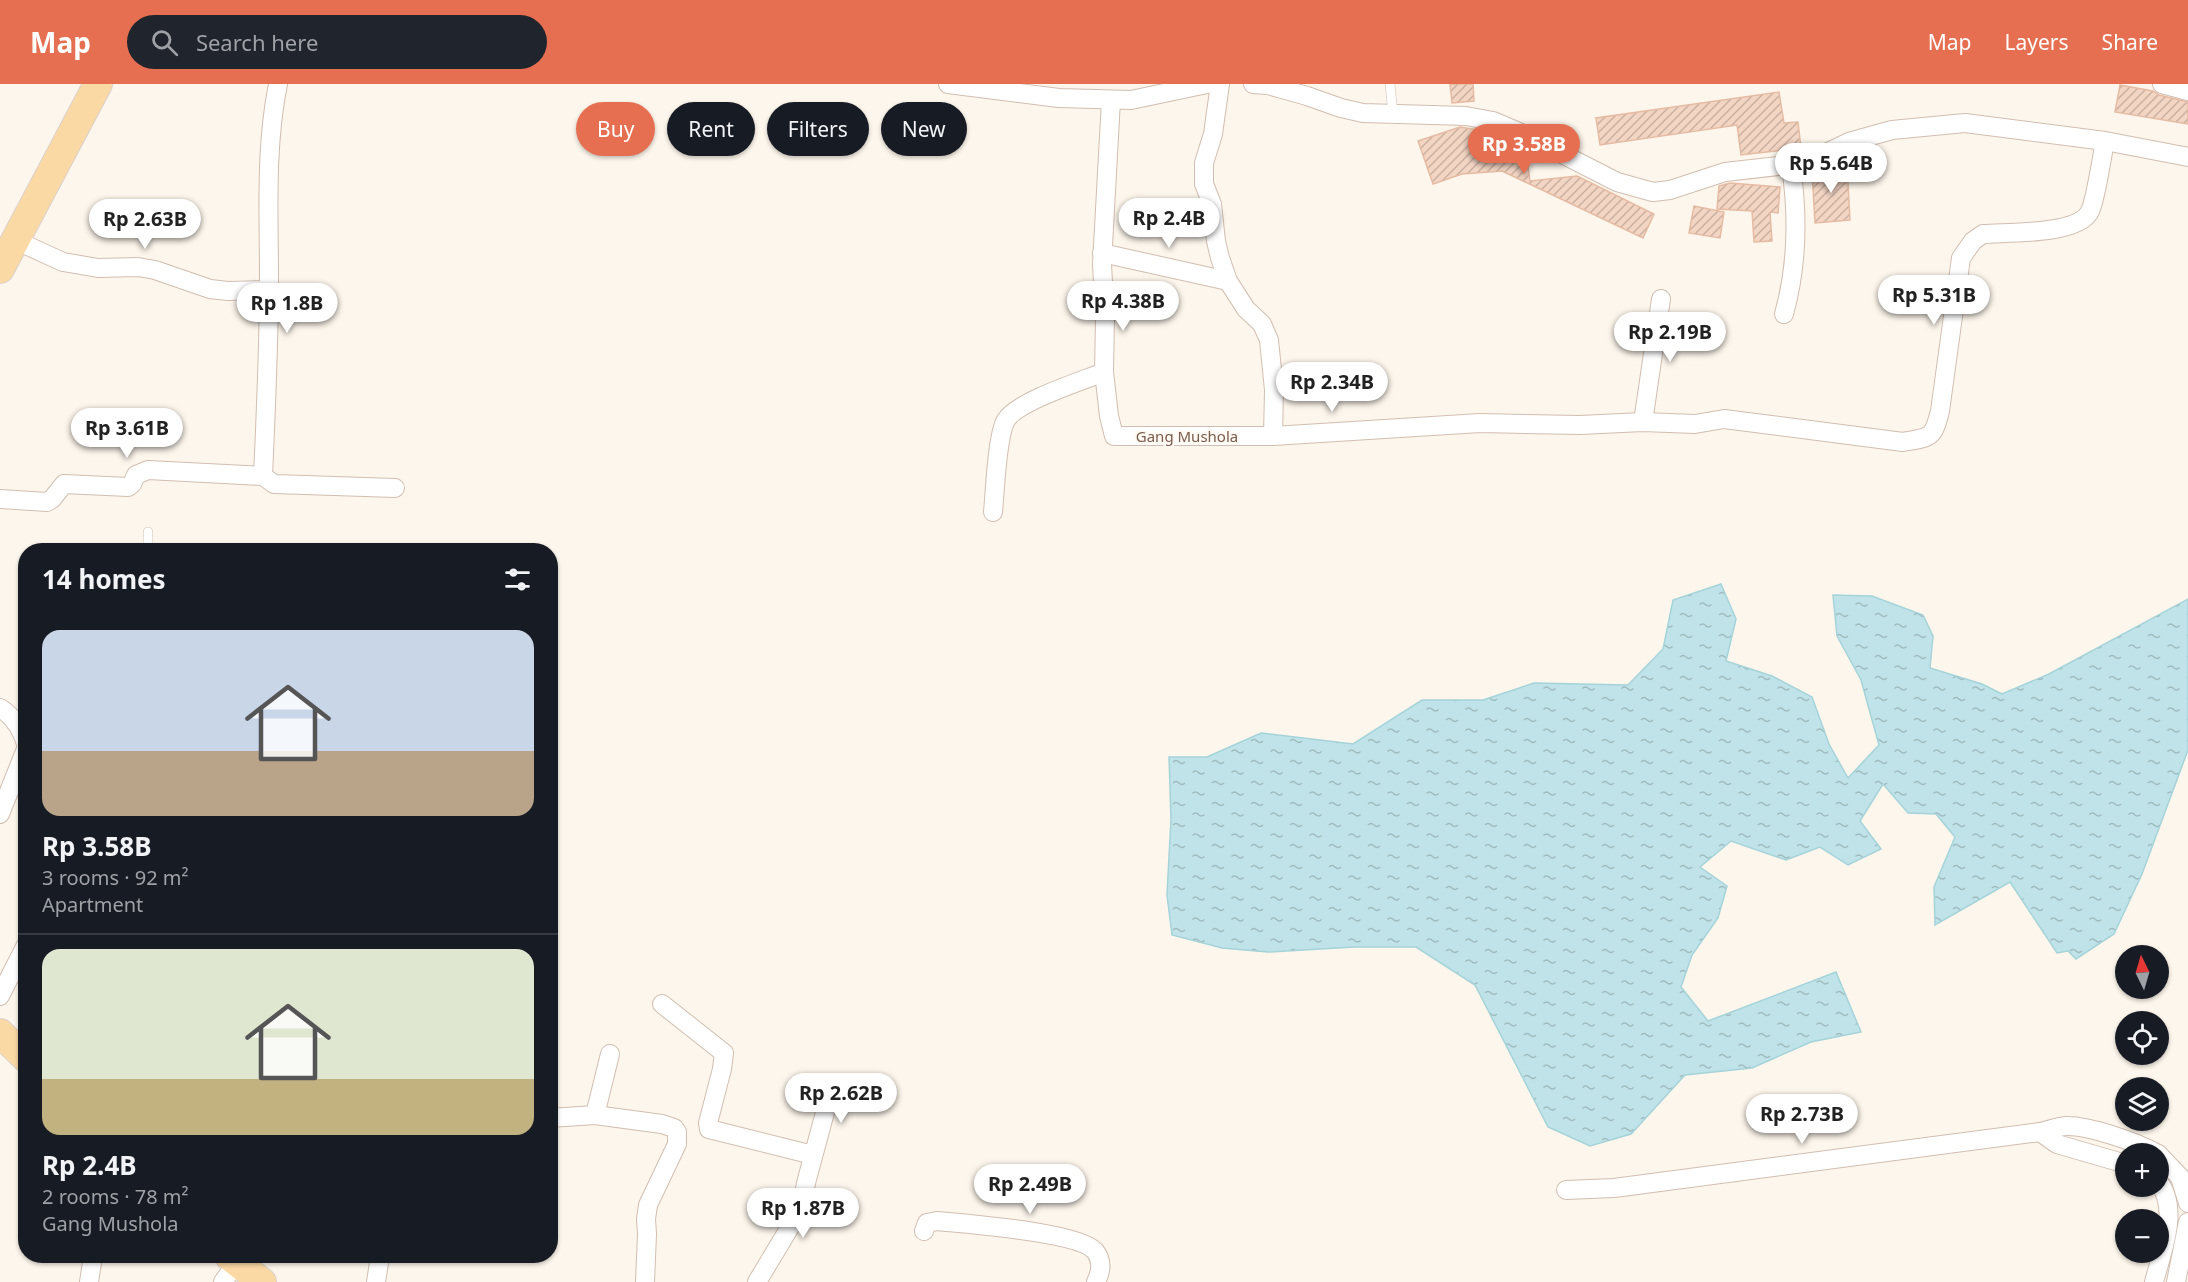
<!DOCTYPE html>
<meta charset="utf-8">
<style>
:root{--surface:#171b24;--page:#20242c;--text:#f1f3f6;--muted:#9ea1a6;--line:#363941;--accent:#e76f51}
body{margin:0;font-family:"Noto Sans",sans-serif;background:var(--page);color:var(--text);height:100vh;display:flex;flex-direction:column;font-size:22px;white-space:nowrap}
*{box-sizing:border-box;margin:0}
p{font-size:20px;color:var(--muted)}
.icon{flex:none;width:33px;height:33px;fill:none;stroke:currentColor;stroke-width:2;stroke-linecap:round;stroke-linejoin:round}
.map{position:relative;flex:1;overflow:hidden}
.panel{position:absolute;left:18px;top:459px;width:540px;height:720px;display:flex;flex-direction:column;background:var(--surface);border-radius:24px;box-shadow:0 2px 4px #0004}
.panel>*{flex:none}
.guide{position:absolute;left:576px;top:18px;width:570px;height:54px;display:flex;gap:12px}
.needle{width:39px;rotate:355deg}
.fabs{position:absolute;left:2115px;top:861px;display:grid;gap:12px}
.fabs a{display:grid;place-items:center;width:54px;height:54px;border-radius:50%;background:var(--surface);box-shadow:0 2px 4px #0004;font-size:30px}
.price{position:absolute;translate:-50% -51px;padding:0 14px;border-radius:21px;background:#fff;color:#222;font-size:20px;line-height:39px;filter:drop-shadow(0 2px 3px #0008)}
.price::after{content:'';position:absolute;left:50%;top:36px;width:18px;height:14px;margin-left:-9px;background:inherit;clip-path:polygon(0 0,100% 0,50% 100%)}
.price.active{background:var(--accent);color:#fff}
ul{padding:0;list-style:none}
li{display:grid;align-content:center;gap:12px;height:318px;padding:0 24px}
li+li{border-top:2px solid var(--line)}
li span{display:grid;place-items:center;height:186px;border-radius:18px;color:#555}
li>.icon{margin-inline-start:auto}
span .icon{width:108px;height:108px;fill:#fffc;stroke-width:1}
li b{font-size:26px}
h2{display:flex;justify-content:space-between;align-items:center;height:72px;padding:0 24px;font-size:26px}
.chip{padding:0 21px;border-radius:27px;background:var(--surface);box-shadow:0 2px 4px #0004;font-size:21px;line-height:54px}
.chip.active{background:var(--accent);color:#fff}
header{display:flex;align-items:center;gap:36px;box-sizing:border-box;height:84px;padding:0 30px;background:var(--accent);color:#fff}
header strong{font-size:28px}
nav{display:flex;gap:33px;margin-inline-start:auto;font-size:21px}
.search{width:420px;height:54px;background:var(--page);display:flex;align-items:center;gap:15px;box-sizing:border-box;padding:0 21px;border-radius:33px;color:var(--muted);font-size:22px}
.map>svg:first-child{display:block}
.water{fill:url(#water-ripples);stroke:#a5d3da;stroke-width:1.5}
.building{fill:url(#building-hatch);stroke:#e6bba3;stroke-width:1.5}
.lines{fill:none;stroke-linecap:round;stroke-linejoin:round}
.lane-casing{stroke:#d1beb0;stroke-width:10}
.street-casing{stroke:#d1beb0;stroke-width:20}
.primary-casing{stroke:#dad1cd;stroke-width:30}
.lane{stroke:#fff;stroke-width:9}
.street{stroke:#fff;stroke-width:18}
.primary{stroke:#fbd9a5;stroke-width:28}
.labels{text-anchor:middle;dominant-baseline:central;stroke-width:4.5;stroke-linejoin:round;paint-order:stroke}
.street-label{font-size:15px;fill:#7a5c4d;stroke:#fffaf3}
</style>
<header>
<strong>Map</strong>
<div class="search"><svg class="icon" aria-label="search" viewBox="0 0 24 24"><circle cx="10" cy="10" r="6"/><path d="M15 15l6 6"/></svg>Search here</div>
<nav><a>Map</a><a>Layers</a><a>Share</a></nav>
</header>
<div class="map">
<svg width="2188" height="1198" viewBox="0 0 2188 1198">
<defs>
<pattern id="water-ripples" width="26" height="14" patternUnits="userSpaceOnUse" patternTransform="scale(1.5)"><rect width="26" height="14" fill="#bfe3e8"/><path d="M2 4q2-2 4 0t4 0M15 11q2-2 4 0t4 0" fill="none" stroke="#a0bbbe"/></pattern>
<pattern id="building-hatch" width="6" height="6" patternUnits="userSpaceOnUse" patternTransform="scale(1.5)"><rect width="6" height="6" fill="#f3d5c3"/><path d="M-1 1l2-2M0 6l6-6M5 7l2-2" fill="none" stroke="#cab0a1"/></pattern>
</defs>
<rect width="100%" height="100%" fill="#fdf6ec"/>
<polygon class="water" points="1721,500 1736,535 1726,577 1772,592 1812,613 1829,660 1848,694 1879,661 1861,596 1837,552 1833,511 1872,512 1923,531 1933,552 1930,584 1982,600 2002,610 2049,590 2188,515 2188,666 2142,790 2114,850 2076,875 2068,867 2057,869 2010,798 1935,841 1934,803 1955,753 1936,730 1908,729 1883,700 1860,737 1881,765 1848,781 1820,763 1786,776 1731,757 1700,783 1727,802 1718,834 1692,871 1681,903 1708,937 1836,888 1861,948 1811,958 1752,984 1685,991 1631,1050 1590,1062 1548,1043 1475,901 1416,863 1354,863 1268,868 1222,864 1172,851 1167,811 1171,735 1169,673 1207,673 1261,649 1353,660 1422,616 1483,616 1534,599 1628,601 1663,565 1673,516"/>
<g class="building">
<polygon points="1450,0 1473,0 1474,17 1452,19"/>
<polygon points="2120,1 2153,7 2159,11 2188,18 2188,40 2115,28"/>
<polygon points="1779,8 1784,39 1798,38 1801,64 1741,71 1737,41 1600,61 1596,34"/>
<polygon points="1460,43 1485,47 1526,68 1530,97 1577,92 1654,130 1643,154 1502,87 1462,90 1433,100 1418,57"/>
<polygon points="1847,81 1850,136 1815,139 1812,88 1823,83"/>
<polygon points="1730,99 1780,103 1778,129 1770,128 1772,157 1754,158 1752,127 1717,125 1719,102"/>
<polygon points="1694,122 1724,128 1720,154 1689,149"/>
</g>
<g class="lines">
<g class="lane-casing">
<g id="lane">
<polyline points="1390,0 1393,30"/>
<polyline points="148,466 148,448"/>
</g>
</g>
<g class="street-casing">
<g id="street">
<path d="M 278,0 C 265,64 269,131 269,196 C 269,261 266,326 263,392 L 274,400 L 395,404"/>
<polyline points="948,0 1059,14 1131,16 1207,0"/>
<path d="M 1220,0 L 1213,50 L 1204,79 L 1204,100 L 1212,120 L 1216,157 L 1220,174 L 1228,197 L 1246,225 L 1262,240 L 1269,256 L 1274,306 L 1273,352 L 1480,339 L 1580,341 L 1643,338 L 1695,340 L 1724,335 L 1903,358 C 1931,353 1933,355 1940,327 L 1961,174 L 1973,157 L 1983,150 C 2008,148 2075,151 2089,129 C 2095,120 2102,72 2105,57"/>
<polyline points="1253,0 1268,1 1307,12 1341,24 1363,29 1466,32 1493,37 1521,49 1617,98 1653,108 1670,106 1725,88 1805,79 1849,58 1892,46 1965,39 2105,57 2188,73"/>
<polyline points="2162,0 2188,7"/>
<polyline points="1111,16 1102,180 1105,234 1104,288 1109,332 1114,352 1273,352"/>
<polyline points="15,156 63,178 98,184 138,183 155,186 210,205 228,207 269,206"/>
<polyline points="1102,169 1228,197"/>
<path d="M 1784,230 C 1797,183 1798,130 1791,82"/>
<polyline points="1643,338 1661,215"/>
<polyline points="0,415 47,418 52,415 64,400 128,403 132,400 136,391 148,386 263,392"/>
<path d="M 993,428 C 995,408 997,351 1006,336 C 1018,317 1082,297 1104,288"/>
<path d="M 0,624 C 13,632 22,646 26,660"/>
<polyline points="0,730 26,665"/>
<polyline points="0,912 26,861"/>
<polyline points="662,920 724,969 722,985 708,1039 709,1045 813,1071"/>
<polyline points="595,1031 610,970"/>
<polyline points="550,1034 595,1031 662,1040 674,1044 677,1048 677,1060 648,1121 646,1135 647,1150 645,1198"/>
<polyline points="2040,1048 2057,1060 2126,1080"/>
<polyline points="2158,1070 2180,1093 2188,1119"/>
<path d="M 1566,1106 L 1614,1104 L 2040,1048 C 2049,1046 2059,1042 2067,1042 C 2090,1042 2137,1058 2158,1070"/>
<path d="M 924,1147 L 927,1139 L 937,1137 C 966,1140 1079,1148 1095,1167 C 1103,1177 1101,1188 1096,1198"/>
<polyline points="89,1198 93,1172"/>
<polyline points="223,1198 237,1178"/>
<polyline points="376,1198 380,1172"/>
<path d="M 757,1198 L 802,1123 L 806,1099 L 827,1021 C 826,1011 819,1009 811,1006"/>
<path d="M 2154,1198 C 2162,1167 2180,1125 2158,1097"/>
<polyline points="2176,1198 2188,1138"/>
</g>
</g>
<g class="primary-casing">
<g id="primary">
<polyline points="0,185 98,0"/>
<polyline points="0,949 26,974"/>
<polyline points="229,1172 262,1198"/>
</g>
</g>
<use href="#lane" class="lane"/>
<use href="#street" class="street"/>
<use href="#primary" class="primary"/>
</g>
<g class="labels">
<g class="street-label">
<text x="1187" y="352">Gang Mushola</text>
</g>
</g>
</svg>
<div class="fabs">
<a><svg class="needle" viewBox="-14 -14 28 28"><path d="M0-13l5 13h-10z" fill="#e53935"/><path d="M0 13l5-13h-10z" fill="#9ea1a6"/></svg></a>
<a><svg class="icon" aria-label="locate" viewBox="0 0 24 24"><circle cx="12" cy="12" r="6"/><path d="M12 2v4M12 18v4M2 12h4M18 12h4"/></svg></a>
<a><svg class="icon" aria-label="layers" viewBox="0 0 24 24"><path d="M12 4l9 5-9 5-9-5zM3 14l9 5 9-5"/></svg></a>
<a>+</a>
<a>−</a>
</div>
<b class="price active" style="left:1524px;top:91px">Rp 3.58B</b>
<b class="price" style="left:1831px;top:110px">Rp 5.64B</b>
<b class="price" style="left:1169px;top:165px">Rp 2.4B</b>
<b class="price" style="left:145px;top:166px">Rp 2.63B</b>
<b class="price" style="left:1934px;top:242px">Rp 5.31B</b>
<b class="price" style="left:1123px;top:248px">Rp 4.38B</b>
<b class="price" style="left:287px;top:250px">Rp 1.8B</b>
<b class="price" style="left:1670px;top:279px">Rp 2.19B</b>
<b class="price" style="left:1332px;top:329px">Rp 2.34B</b>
<b class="price" style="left:127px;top:375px">Rp 3.61B</b>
<b class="price" style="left:841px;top:1040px">Rp 2.62B</b>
<b class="price" style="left:1802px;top:1061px">Rp 2.73B</b>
<b class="price" style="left:1030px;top:1131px">Rp 2.49B</b>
<b class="price" style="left:803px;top:1155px">Rp 1.87B</b>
<div class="guide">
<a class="chip active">Buy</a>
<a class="chip">Rent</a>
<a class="chip">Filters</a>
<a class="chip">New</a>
</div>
<section class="panel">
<h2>14 homes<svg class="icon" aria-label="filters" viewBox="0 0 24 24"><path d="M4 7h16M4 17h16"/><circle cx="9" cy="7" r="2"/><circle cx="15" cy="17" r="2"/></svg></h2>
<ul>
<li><span style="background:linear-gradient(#c9d6e8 65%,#b9a48a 0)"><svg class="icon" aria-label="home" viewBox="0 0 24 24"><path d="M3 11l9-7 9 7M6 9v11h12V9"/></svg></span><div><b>Rp 3.58B</b><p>3 rooms · 92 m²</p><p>Apartment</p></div></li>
<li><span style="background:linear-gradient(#dfe7d0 70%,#c2b280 0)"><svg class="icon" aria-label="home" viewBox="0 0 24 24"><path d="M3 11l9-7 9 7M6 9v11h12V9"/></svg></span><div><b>Rp 2.4B</b><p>2 rooms · 78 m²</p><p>Gang Mushola</p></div></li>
</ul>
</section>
</div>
